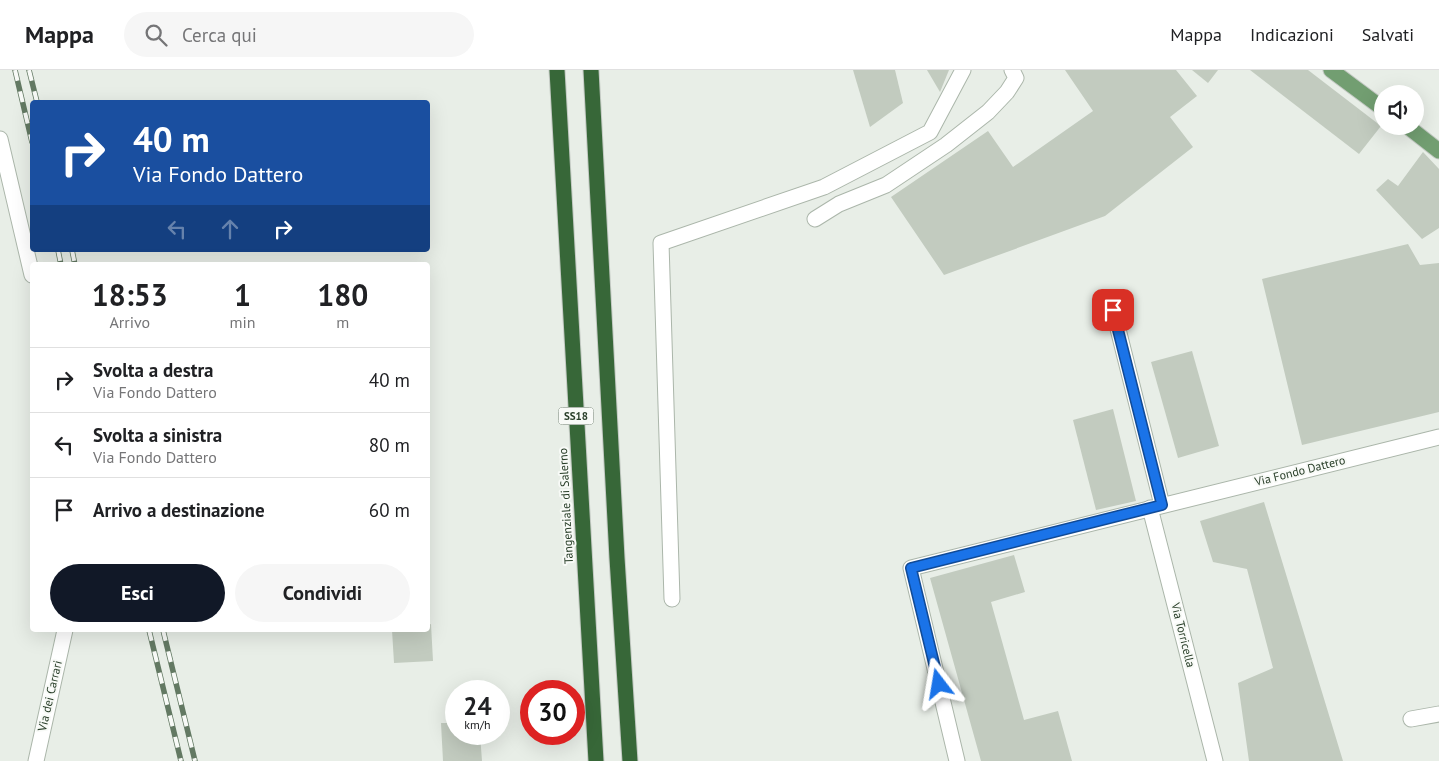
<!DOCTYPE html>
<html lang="it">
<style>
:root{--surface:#fff;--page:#f6f6f6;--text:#202124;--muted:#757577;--line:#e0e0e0;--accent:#111827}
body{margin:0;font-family:"PT Sans",sans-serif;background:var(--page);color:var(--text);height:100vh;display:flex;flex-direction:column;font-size:19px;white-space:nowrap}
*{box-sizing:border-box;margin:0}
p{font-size:16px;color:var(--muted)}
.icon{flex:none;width:28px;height:28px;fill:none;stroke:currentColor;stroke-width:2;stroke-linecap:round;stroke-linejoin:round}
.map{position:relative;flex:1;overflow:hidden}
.sheet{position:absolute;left:30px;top:192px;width:400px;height:370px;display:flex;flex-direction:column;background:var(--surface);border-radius:5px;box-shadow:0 5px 20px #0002}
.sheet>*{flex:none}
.banner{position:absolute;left:30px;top:30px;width:400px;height:152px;border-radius:5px;box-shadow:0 5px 20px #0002;background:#1a4fa0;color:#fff;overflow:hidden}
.fabs{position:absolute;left:1374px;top:15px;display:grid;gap:10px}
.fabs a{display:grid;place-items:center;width:50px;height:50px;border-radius:50%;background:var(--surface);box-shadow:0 5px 20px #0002;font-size:25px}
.speed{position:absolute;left:445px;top:610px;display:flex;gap:10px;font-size:25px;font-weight:700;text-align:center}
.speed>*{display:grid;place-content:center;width:65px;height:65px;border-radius:50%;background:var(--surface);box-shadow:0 5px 20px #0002;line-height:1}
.speed small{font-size:12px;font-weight:400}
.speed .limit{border:8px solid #d22;background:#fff;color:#111}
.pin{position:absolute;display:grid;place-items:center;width:42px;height:42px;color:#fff;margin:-21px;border-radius:10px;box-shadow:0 2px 8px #0006}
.me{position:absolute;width:55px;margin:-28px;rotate:346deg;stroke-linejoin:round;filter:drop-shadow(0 0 4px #0008)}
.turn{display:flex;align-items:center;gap:18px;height:105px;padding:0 20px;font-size:22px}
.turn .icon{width:65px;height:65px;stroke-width:2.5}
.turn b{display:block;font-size:35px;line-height:42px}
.lanes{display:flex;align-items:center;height:48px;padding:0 20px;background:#0003;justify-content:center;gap:25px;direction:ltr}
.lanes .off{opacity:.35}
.eta{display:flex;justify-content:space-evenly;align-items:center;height:85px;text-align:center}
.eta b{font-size:30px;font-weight:700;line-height:35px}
.primary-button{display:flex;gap:10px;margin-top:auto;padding:10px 20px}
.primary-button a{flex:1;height:58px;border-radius:30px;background:var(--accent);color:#fff;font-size:20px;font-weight:700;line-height:58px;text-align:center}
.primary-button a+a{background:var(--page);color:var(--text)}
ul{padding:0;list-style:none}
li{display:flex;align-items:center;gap:15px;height:65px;padding:0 20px;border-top:1px solid var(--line)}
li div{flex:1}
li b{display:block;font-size:19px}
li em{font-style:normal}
header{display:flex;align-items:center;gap:30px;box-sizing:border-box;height:70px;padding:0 25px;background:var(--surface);border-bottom:1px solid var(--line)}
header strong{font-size:24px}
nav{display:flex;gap:28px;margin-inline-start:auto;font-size:18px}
.search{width:350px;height:45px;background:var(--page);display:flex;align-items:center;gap:12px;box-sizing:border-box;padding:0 18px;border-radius:28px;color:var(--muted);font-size:19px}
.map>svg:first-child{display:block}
</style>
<header>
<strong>Mappa</strong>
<div class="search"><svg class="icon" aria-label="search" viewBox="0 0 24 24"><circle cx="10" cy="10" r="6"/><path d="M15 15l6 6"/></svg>Cerca qui</div>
<nav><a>Mappa</a><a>Indicazioni</a><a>Salvati</a></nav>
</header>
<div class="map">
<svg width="1439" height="691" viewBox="0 0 1439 691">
<rect width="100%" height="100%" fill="#e8eee7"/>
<g fill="#c2cbbf">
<path d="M853,0H895L903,33L870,57Z"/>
<path d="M927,0H949L940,22Z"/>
<path d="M1065,0H1176L1197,26L1170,47L1193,77L1105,146L944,205L891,127L988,61L1013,97L1093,41Z"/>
<path d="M1192,0H1218L1208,13Z"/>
<path d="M1250,0H1308L1381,56L1359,84Z"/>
<path d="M1423,82L1439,99V158L1422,169L1376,120L1388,109L1398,116Z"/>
<path d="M1408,174L1420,195L1439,193V342L1302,375L1262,209Z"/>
<path d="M1192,281L1219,376L1178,388L1151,292Z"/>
<path d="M1113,339L1136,431L1096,440L1073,350Z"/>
<path d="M1264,432L1343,691H1249L1238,613L1273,598L1247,499L1213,492L1200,451Z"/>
<path d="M1014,485L1025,522L991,532L1024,650L1058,641L1072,691H981L930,508Z"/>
<path d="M431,554L433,591L394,593L392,560H428V555Z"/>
<path d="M441,653H456V664H480L482,691H443Z"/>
</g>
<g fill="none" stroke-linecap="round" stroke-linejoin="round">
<g stroke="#abb6aa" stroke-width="17">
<g id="minor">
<path d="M0,69L32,205"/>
<path d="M815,149L839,134L886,115L946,75L988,42L1007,22L1016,8L1012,0"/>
<path d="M1113,239L1162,435"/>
<path d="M1150,438L1215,691"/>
<path d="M672,529L661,173L824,117L930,62L963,0"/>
<path d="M1411,649L1439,644"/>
<path d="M36,691L65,560"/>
<path d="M957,691L911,498L1439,367"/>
</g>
</g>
<g stroke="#c3c9c3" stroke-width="17">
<g id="major">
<path d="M1331,0L1382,38"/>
<path d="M1407,56L1439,81"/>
</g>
</g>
<g stroke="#c3c9c3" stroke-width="17">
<g id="highway">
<path d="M557,0L596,691"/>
<path d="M591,0L617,488L630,691"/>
</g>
</g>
<use href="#minor" stroke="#fff" stroke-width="15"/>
<use href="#major" stroke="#729e71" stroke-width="15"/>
<use href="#highway" stroke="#376738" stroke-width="15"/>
<g stroke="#637963" stroke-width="5.5">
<g id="rail">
<path d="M15,0L32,72"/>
<path d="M29,0L37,32"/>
<path d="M58,180L61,195"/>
<path d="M72,180L75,195"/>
<path d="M149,560L181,691"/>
<path d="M163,560L195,691"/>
</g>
</g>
<use href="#rail" stroke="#f8faf7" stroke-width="4" stroke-dasharray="11" stroke-linecap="butt"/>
</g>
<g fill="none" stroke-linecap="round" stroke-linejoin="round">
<g stroke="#114b97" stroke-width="12">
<path id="route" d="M939,614L911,498L1162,435L1113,240"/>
</g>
<use href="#route" stroke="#1a73e8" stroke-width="9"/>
</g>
<g text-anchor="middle" stroke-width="4" stroke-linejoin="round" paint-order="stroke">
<rect fill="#f8faf7" stroke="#667666" stroke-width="1" x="558.5" y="337.5" width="35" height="17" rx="4"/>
<g font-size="11" font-weight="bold" fill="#283e28">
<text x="576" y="350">SS18</text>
</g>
<g font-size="12" fill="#283e28" stroke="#f8faf7">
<text transform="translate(1300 401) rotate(-14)" y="4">Via Fondo Dattero</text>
<text transform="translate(566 436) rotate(-93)" y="4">Tangenziale di Salerno</text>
<text transform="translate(1183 565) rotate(76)" y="4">Via Torricella</text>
<text transform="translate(50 626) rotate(-77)" y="4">Via dei Carrari</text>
</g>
</g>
</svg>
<div class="fabs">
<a><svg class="icon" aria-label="sound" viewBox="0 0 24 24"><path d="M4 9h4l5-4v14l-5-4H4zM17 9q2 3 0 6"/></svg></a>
</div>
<div class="speed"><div>24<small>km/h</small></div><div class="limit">30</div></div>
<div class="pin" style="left:1113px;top:240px;background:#d93025"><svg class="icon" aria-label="arrive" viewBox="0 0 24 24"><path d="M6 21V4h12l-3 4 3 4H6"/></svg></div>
<svg class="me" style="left:939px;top:614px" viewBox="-20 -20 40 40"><path d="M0-17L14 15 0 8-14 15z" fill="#1a73e8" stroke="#fff" stroke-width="4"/></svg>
<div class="banner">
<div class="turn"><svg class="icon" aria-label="right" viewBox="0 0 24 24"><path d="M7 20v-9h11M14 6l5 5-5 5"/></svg><div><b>40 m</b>Via Fondo Dattero</div></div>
<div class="lanes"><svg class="icon off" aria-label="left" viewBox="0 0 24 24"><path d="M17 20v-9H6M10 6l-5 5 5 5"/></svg><svg class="icon off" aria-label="ahead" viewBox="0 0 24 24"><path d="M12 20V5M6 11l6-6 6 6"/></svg><svg class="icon" aria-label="right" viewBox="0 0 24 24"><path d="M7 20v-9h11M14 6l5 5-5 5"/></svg></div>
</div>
<section class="sheet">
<div class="eta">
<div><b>18:53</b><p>Arrivo</p></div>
<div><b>1</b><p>min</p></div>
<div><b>180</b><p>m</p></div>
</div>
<ul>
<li><svg class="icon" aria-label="right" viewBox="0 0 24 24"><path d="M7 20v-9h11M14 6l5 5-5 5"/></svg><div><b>Svolta a destra</b><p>Via Fondo Dattero</p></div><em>40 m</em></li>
<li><svg class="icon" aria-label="left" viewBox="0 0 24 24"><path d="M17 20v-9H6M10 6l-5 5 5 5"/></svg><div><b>Svolta a sinistra</b><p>Via Fondo Dattero</p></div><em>80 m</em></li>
<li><svg class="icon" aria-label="arrive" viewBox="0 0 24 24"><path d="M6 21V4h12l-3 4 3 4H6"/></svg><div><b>Arrivo a destinazione</b></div><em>60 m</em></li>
</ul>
<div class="primary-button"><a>Esci</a><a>Condividi</a></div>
</section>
</div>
